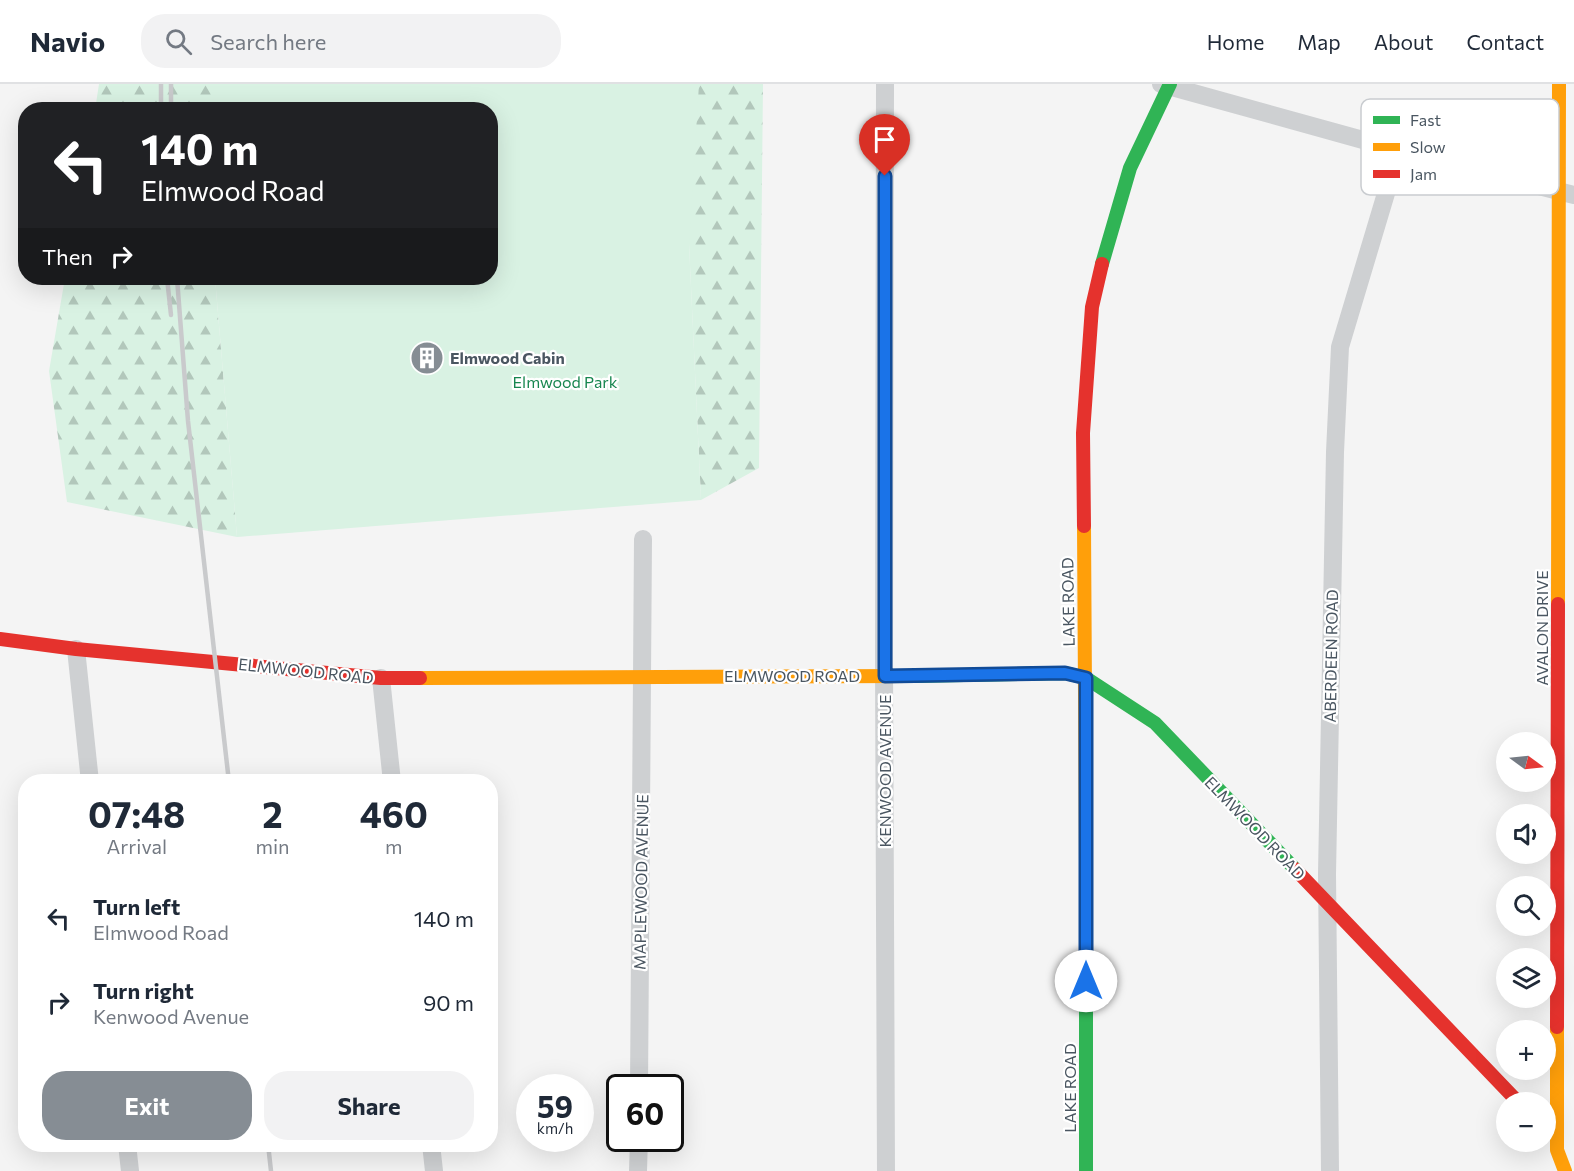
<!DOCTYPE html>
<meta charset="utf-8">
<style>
:root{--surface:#fff;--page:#f2f2f3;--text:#1f2937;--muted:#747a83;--line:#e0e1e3;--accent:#868d94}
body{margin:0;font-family:Commissioner,sans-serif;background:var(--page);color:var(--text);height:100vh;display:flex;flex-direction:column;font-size:22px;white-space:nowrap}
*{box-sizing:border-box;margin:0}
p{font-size:20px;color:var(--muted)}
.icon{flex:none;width:33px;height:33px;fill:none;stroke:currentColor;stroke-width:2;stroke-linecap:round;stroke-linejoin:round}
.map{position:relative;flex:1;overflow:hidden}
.drawer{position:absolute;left:18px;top:690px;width:480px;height:378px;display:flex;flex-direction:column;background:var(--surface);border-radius:24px;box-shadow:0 6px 24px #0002}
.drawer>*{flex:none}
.banner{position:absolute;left:18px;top:18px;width:480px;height:183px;border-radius:24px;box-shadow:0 6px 24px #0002;background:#202124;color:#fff;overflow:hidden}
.needle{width:39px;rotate:105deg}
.controls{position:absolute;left:1496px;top:648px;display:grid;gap:12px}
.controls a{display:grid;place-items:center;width:60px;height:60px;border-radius:50%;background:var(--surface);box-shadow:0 6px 24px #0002;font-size:30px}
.speed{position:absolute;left:516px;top:990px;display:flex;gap:12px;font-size:30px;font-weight:700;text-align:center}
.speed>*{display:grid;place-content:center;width:78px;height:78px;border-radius:50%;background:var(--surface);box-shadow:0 6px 24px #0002;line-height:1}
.speed small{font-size:15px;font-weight:400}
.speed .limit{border:3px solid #111;border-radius:9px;background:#fff;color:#111}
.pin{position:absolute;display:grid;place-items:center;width:51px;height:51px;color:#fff;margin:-62px -26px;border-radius:50% 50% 50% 0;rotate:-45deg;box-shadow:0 0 6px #0007}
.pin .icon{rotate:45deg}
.me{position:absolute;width:66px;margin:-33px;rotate:0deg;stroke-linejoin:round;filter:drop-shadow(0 0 4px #0008)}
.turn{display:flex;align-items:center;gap:21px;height:126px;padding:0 24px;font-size:27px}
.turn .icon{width:78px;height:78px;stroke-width:2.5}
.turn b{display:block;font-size:42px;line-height:51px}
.then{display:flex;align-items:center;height:57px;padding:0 24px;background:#0003;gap:12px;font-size:22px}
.eta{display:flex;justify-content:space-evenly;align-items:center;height:102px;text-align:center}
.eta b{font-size:36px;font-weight:700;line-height:42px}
.cta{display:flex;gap:12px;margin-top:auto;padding:12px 24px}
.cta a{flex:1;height:69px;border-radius:24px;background:var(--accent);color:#fff;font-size:24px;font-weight:700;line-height:69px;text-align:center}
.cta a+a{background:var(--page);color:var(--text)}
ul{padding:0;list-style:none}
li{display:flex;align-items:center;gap:18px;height:84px;padding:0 24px}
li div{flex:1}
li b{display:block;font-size:22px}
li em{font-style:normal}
header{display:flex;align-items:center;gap:36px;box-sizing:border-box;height:84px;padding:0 30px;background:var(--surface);border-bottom:2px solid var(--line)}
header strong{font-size:28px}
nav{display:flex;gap:33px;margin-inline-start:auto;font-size:21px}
.search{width:420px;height:54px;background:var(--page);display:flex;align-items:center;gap:15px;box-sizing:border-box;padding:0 21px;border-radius:24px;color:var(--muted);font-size:22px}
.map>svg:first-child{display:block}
</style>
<header>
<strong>Navio</strong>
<div class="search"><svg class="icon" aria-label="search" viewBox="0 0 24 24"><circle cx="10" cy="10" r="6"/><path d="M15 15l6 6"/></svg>Search here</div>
<nav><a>Home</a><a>Map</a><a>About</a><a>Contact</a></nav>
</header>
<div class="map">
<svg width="1574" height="1087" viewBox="0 0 1574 1087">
<defs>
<pattern id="forest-firs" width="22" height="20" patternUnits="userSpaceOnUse" patternTransform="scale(1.5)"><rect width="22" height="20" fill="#d9f2e3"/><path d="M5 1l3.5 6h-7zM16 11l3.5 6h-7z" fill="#b2c7bb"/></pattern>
</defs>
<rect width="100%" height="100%" fill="#f4f4f4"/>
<g fill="url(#forest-firs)">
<path d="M99,0H214V25L95,26Z"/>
<path d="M413,0H763L759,384L701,416L689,160L490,194V26Z"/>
<path d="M65,194H215L237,453L67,418L49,287Z"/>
</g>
<path fill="#d9f2e3" d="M214,0H699L689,160L701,416L237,453L215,194H490V26L214,25Z"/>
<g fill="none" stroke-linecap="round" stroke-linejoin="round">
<g stroke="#ced0d2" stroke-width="18">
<path d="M885,0L884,576L886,1087"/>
<path d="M1161,0L1399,66L1574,111"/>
<path d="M76,565L90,698"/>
<path d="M381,594L392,698"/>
<path d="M639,1004L643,455"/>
<path d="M127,1060L130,1087"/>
<path d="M431,1060L434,1087"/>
<path d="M638,1087L639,1054"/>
<path d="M1330,1087L1327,790L1335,368L1340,263L1399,66"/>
</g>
<g stroke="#30b455" stroke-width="14">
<path d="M1102,180L1130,84L1170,0"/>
<path d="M911,592L1065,589L1086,594L1155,639L1295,785"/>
<path d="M1086,776V1087"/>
</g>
<g stroke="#ff9f0a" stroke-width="14">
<path d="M1084,442L1086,776"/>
<path d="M1558,520L1559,0"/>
<path d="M420,594L911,592"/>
<path d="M1557,943V1066L1565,1087"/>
</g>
<g stroke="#e5322d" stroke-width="14">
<path d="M1084,442L1083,349L1092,223L1102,180"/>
<path d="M0,555L76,565L381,594H420"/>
<path d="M1295,785L1518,1018"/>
<path d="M1557,943L1558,520"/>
</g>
<g stroke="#c9cacc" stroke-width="4.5">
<path d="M171,0V26"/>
<path d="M161,26V0"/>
<path d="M167,194L171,231"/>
<path d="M177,194L188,337L229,698"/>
<path d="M268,1060L271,1087"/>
</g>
</g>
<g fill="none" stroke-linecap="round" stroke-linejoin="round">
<g stroke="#114b97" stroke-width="15">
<path id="route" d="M885,92V592L1065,589L1086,594V897"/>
</g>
<use href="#route" stroke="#1a73e8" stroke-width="10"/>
</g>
<defs>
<g id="building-disc" transform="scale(1.725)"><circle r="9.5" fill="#868d94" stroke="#fff"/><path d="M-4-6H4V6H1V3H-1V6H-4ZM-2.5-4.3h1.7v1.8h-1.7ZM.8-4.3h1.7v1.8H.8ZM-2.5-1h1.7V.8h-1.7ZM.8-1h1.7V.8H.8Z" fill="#fff"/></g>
</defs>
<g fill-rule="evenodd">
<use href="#building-disc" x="427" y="274"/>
</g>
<g text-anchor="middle" stroke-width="4.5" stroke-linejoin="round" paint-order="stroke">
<g font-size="16" font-weight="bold" fill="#4a5661" stroke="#fff" text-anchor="start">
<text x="450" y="280">Elmwood Cabin</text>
</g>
<g font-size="16" fill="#17864f" stroke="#fff">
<text x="565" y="304">Elmwood Park</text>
</g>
<g font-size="16" fill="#4a5661" stroke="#fff">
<text transform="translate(1068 518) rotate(-91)" y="6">LAKE ROAD</text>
<text transform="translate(1542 544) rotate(-90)" y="6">AVALON DRIVE</text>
<text transform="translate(1331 572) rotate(-89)" y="6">ABERDEEN ROAD</text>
<text transform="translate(306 587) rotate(6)" y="6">ELMWOOD ROAD</text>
<text x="792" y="598">ELMWOOD ROAD</text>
<text transform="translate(885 687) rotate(-90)" y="6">KENWOOD AVENUE</text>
<text transform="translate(1255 744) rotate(46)" y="6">ELMWOOD ROAD</text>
<text transform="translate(641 798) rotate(-89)" y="6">MAPLEWOOD AVENUE</text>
<text transform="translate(1070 1004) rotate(-90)" y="6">LAKE ROAD</text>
</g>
</g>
<rect x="1361" y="15" width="198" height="96" rx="9" fill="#fff" stroke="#c9ccd0" stroke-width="1.5"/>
<rect x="1373" y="32" width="27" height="8" fill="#30b455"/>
<rect x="1373" y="59" width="27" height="8" fill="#ff9f0a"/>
<rect x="1373" y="86" width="27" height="8" fill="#e5322d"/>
<g font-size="16" fill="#4a5661">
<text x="1410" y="42">Fast</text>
<text x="1410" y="69">Slow</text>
<text x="1410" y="96">Jam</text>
</g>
</svg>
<div class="controls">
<a><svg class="needle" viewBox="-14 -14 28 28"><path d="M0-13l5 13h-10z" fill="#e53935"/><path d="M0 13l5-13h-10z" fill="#747a83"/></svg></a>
<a><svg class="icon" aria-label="sound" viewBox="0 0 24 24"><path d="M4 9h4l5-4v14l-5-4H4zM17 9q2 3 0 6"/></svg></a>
<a><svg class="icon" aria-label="search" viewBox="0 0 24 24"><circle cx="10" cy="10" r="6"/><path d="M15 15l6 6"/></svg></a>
<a><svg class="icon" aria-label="layers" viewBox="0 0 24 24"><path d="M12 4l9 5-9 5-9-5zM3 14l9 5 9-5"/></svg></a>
<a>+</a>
<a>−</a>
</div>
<div class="speed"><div>59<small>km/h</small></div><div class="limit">60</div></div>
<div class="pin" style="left:885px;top:92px;background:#d93025"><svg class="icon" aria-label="arrive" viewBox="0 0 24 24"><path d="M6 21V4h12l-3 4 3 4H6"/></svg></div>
<svg class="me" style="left:1086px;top:897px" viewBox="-20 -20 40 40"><circle r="19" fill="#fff"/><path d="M0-13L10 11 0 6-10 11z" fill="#1a73e8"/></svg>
<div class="banner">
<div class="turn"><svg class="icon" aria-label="left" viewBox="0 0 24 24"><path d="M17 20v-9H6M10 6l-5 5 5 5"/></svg><div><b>140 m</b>Elmwood Road</div></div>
<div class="then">Then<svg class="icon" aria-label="right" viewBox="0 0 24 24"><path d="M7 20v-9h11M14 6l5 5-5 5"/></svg></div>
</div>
<section class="drawer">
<div class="eta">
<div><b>07:48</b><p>Arrival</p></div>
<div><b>2</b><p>min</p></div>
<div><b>460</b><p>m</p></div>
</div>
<ul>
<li><svg class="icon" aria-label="left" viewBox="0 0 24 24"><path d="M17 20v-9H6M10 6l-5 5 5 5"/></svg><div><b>Turn left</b><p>Elmwood Road</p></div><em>140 m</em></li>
<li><svg class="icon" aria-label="right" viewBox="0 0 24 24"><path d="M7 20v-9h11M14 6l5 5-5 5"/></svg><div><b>Turn right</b><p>Kenwood Avenue</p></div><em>90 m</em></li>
</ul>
<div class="cta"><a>Exit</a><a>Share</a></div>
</section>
</div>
